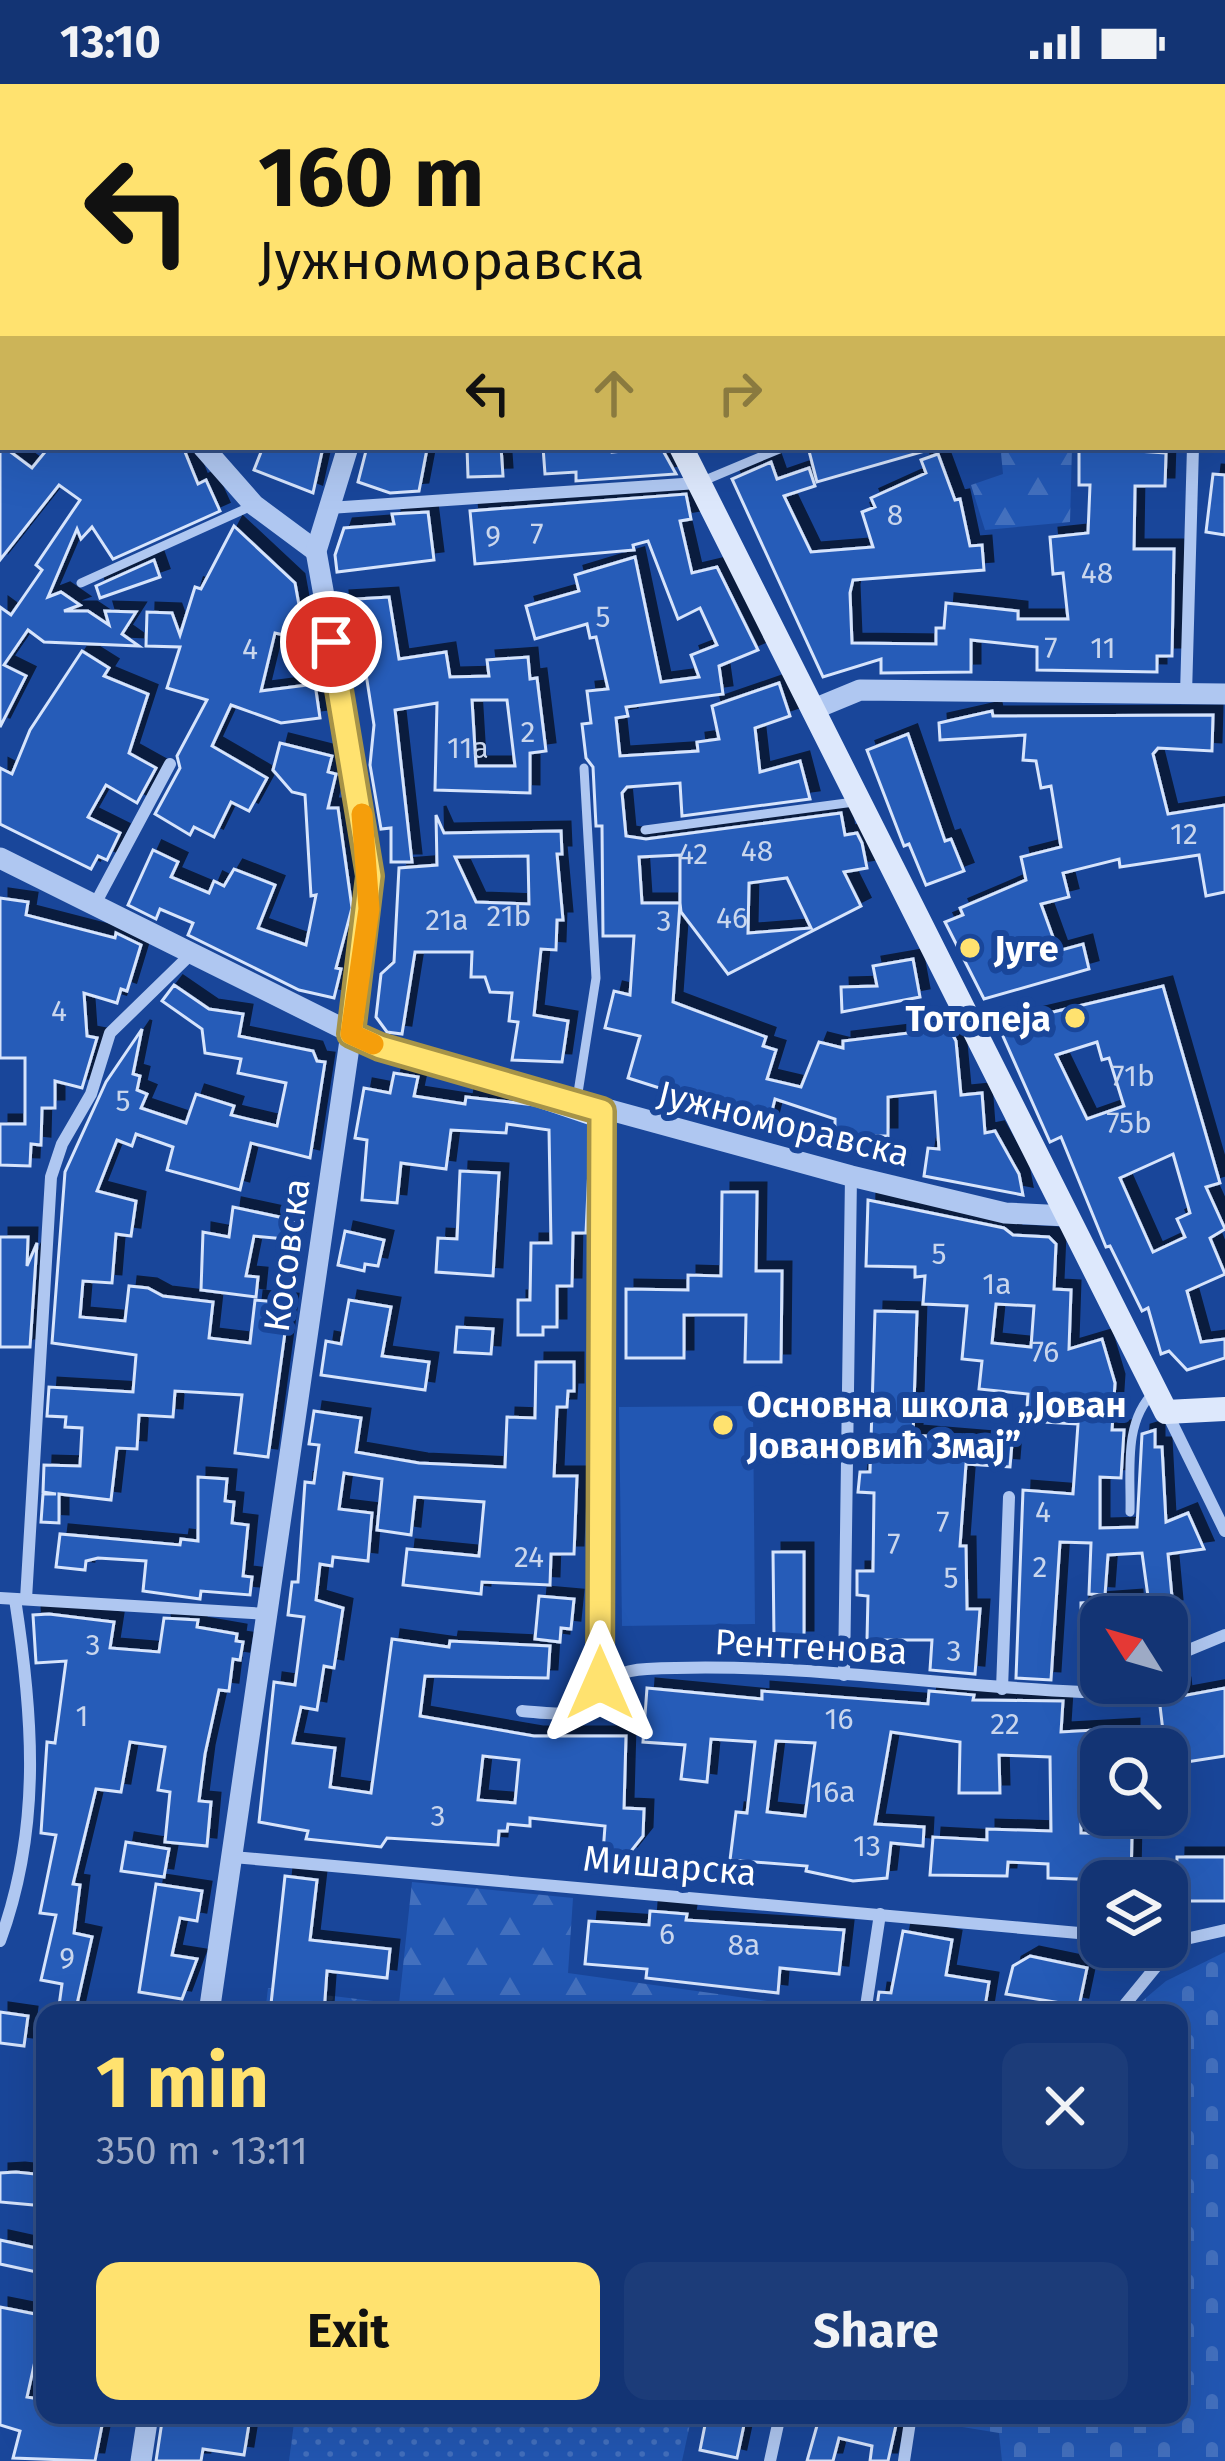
<!DOCTYPE html>
<meta charset="utf-8">
<style>
:root{--surface:#133474;--page:#1c3c79;--text:#f1f3f6;--muted:#9daac5;--line:#324f86;--accent:#ffe26f}
body{margin:0;font-family:"Fira Sans",sans-serif;background:var(--page);color:var(--text);height:100vh;display:flex;flex-direction:column;font-size:45px;white-space:nowrap}
*{box-sizing:border-box;margin:0}
p{font-size:39px;color:var(--muted)}
.icon{flex:none;width:66px;height:66px;fill:none;stroke:currentColor;stroke-width:2;stroke-linecap:round;stroke-linejoin:round}
.map{position:relative;flex:1;overflow:hidden}
.sheet{position:absolute;left:36px;top:1920px;width:1152px;height:420px;display:flex;flex-direction:column;background:var(--surface);border-radius:24px;box-shadow:0 12px 48px #0002,0 0 0 3px var(--line)}
.sheet>*{flex:none}
.guide{position:absolute;left:0px;top:0px;width:1227px;height:366px;box-shadow:0 12px 48px #0002,0 0 0 3px var(--line);background:#ffe26f;color:#111;overflow:hidden}
.needle{width:78px;rotate:307deg}
.fabs{position:absolute;left:1080px;top:1512px;display:grid;gap:24px}
.fabs a{display:grid;place-items:center;width:108px;height:108px;border-radius:24px;background:var(--surface);box-shadow:0 12px 48px #0002,0 0 0 3px var(--line);font-size:60px}
.pin{position:absolute;display:grid;place-items:center;width:102px;height:102px;color:#fff;margin:-51px;border:6px solid #fff;border-radius:50%;box-shadow:0 3px 12px #0007}
.me{position:absolute;width:132px;margin:-66px;rotate:0deg;stroke-linejoin:round;filter:drop-shadow(0 0 9px #0008)}
.turn{display:flex;align-items:center;gap:42px;height:252px;padding:0 60px;font-size:54px}
.turn .icon{width:156px;height:156px;stroke-width:2.5}
.turn b{display:block;font-size:84px;line-height:102px}
.lanes{display:flex;align-items:center;height:114px;padding:0 60px;background:#0003;justify-content:center;gap:60px;direction:ltr}
.lanes .off{opacity:.35}
.round{display:grid;place-items:center;flex:none;width:126px;height:126px;border-radius:24px;background:var(--page)}
.head{display:flex;align-items:center;justify-content:space-between;height:204px;padding:0 60px}
h1{font-size:72px;font-weight:700;line-height:90px;color:var(--accent)}
.cta{display:flex;gap:24px;margin-top:auto;padding:24px 60px}
.cta a{flex:1;height:138px;border-radius:24px;background:var(--accent);color:#111;font-size:48px;font-weight:700;line-height:138px;text-align:center}
.cta a+a{background:var(--page);color:var(--text)}
.status{display:flex;justify-content:space-between;align-items:center;height:84px;padding:0 60px;background:var(--surface);direction:ltr}
.status svg{height:33px;fill:currentColor}
.map>svg:first-child{display:block}
</style>
<div class="status"><b>13:10</b><svg viewBox="0 0 49 12"><path d="M0 12V9h3v3zM5 12V6h3v6zM10 12V3h3v9zM15 12V0h3v12zM26 1h20v11H26zM47 4h2v5h-2z"/></svg></div>
<div class="map">
<svg width="1225" height="2377" viewBox="0 0 1225 2377">
<defs>
<pattern id="forest-firs" width="22" height="20" patternUnits="userSpaceOnUse" patternTransform="scale(3)"><rect width="22" height="20" fill="#2257b3"/><path d="M5 1l3.5 6h-7zM16 11l3.5 6h-7z" fill="#4370be"/></pattern>
<pattern id="cemetery-stones" width="16" height="16" patternUnits="userSpaceOnUse" patternTransform="scale(3)"><rect width="16" height="16" fill="#2257b3"/><path d="M2 7V4a2 2 0 0 1 4 0v3zM10 15v-3a2 2 0 0 1 4 0v3z" fill="#4370be"/></pattern>
<pattern id="park-dots" width="8" height="8" patternUnits="userSpaceOnUse" patternTransform="scale(3)"><rect width="8" height="8" fill="#2257b3"/><path d="M2 2h.1M6 6h.1" fill="none" stroke="#4370be" stroke-width="1.8" stroke-linecap="round"/></pattern>
<filter id="shadow"><feDropShadow dx="9" dy="-9" stdDeviation="0" flood-color="#0009"/></filter>
</defs>
<rect width="100%" height="100%" fill="#19469a"/>
<path fill="#2257b3" d="M753,1322L755,1540L622,1542L619,1323Z"/>
<g fill="url(#forest-firs)">
<path d="M1010,363H1072L1070,438L985,446L971,401L1003,390L1001,369Z"/>
<path d="M412,1798L573,1814L568,1889L774,1918L772,1929H471L399,1920Z"/>
</g>
<path fill="url(#cemetery-stones)" d="M1225,1868V2377H1002L999,2349L920,2336L921,2331H1179V1929H1128L1166,1897Z"/>
<g fill="url(#park-dots)">
<path d="M268,1904L471,1929H265Z"/>
<path d="M295,2331H692L682,2377H289Z"/>
</g>
<g fill="#285cb8" stroke="#d6e4fc" stroke-width="3" fill-rule="evenodd" filter="url(#shadow)">
<path d="M0,360L32,384L49,363H183L198,400L206,396L220,427L113,475L92,443L81,455L77,445L48,513L61,508L80,521L64,527H88L109,541L105,527L136,528L122,550L139,562L44,558L28,546L4,581L26,592L0,643V523L11,531L42,486L36,481L80,416L59,401L0,476Z"/>
<path d="M263,363H323L313,409L254,386Z"/>
<path d="M367,363L427,365L419,407L390,409L358,398Z"/>
<path d="M467,363H501L503,392L468,393Z"/>
<path d="M543,363H611L612,368L661,363L676,390L576,397V388L545,390Z"/>
<path d="M808,363H924L925,367L817,398Z"/>
<path d="M1079,363L1166,369L1165,402H1135L1134,465H1174L1172,572H1157V588L1037,586V563L971,556V588L881,589V575L823,593L732,395L771,378L777,395L809,384L815,402L784,412L811,468L873,463L862,428L875,423L871,414L926,389L921,376L938,370L955,416L960,415L970,462L982,461L984,486L853,496L850,509L852,559L936,560V544H944L946,519L1018,527V535H1068L1063,489L1053,490L1050,453L1088,449L1090,401H1079Z"/>
<path d="M1213,390L1225,391V451L1206,448Z"/>
<path d="M686,410L691,435L680,437L692,489L717,483L758,566L719,582L723,610L626,623L628,632L616,634L620,672L698,667L697,658L719,655L712,622L779,599L790,632L755,644L760,688L800,677L810,715L682,732L680,699L627,703L622,709L626,752L646,755L841,729L845,751L857,749L862,759L867,784L844,788L861,822L728,890L681,828L680,819L673,918L766,953L763,962L776,966L767,995L801,1003L819,958L843,964V957L949,944L956,957L961,1011L982,1009L985,1049L995,1047L1019,1090L1023,1111L924,1092L928,1064L939,1065L935,1008L888,1013V1052H854V1068H835V1035L775,1015L769,1039L628,994L640,952L605,944L614,907L630,911L634,852H603L602,742H596L593,683L586,674L582,640L591,639L587,607L608,605L596,553L590,554L587,540L535,555L526,522L579,507L575,491L635,473L661,598L699,593L691,571L717,561L700,524L678,535L648,457L633,461L634,466L475,480L470,427ZM680,771V819H642L639,773ZM787,794L811,844L748,849L749,799Z"/>
<path d="M428,428L434,476L337,488L335,471L344,444L394,440L392,430Z"/>
<path d="M234,442L295,499L299,521L303,555L275,549L261,607L315,600L320,634L281,639L231,621L212,662L267,694L249,727L231,718L214,753L194,743L190,751L155,730L180,684L177,672L207,616L167,604L180,563L146,562L147,528L172,529L180,551L195,503L201,505Z"/>
<path d="M154,476L160,493L100,514L96,502Z"/>
<path d="M389,513L399,575L446,568L450,593L489,592L487,576L528,573L530,595L537,594L546,667L530,669V709L435,706L437,619L395,626L412,778H391V744L381,745L370,681L374,641L358,539L343,535L341,516ZM472,616H507L515,682H476Z"/>
<path d="M82,567L109,584L104,592L148,610L129,669L156,684L137,719L106,701L88,733L120,749L107,776L98,772L91,785L0,740V684L12,690L30,646Z"/>
<path d="M992,627L993,632L1213,631L1212,667L1158,664L1153,670L1168,730L1225,721V808L1206,812L1199,771L1120,783L1119,775L1063,789L1069,813L1041,820L1058,867L1083,860L1089,885L984,915L945,838L963,831L960,824L1026,796L1021,773L1061,763L1051,702L1041,704L1036,677L1023,676L1025,651L940,656L939,639Z"/>
<path d="M908,650L945,757L951,755L964,787L926,801L909,760L904,762L867,666Z"/>
<path d="M280,659L332,672L328,688L336,690L328,724H338L352,824L336,884L341,885L334,914L299,906L188,851L193,839L160,825L156,835L128,821L153,766L178,778L171,793L209,809L214,797L224,802L234,785L275,801L258,844L306,861L316,811L311,812L305,711L292,708L273,686Z"/>
<path d="M436,731L444,749L561,747L562,770H557L563,836H557L556,866L541,865L534,931L568,937L562,978L512,976L518,938L509,937L512,909L490,908L485,893H471L472,868H415L402,950L387,948L376,933L381,890L394,878L399,784L437,781ZM528,772L529,820L476,818L455,773Z"/>
<path d="M0,814L28,818L26,831L115,854L116,849L141,861L127,907L121,905L117,919L84,909L87,952L97,954L82,1004L55,997V1024H42L41,1061L31,1060L30,1082L0,1081V1040H25V974H0Z"/>
<path d="M913,875L920,913L842,928L841,903L877,902L873,882Z"/>
<path d="M174,901L209,925L243,930L239,952L313,967L317,977L325,978L310,1074L251,1059L240,1106L167,1086L173,1063L136,1050L132,1062L117,1056L97,1107L136,1117L131,1152L116,1150L112,1199L83,1197L80,1233L125,1237L129,1202L148,1204L163,1212L213,1218L209,1254L250,1259L255,1216L289,1219L268,1373L235,1369L242,1311L175,1307L173,1333L139,1331L137,1365L117,1364L111,1416L59,1410V1439L41,1438L43,1410H56L43,1408L44,1381L80,1382L82,1344L65,1343L66,1333L47,1332L49,1303L133,1308L136,1271L52,1259L65,1088L106,998L142,945L133,990L140,992L137,1006L147,1010L141,1024L186,1039L196,1010L234,1022L231,1031L277,1042L286,999L238,989L241,975L205,969L202,945L162,917Z"/>
<path d="M1163,902L1220,1099L1206,1103L1225,1145L1210,1154L1225,1190L1187,1207L1201,1258L1225,1255V1274L1187,1286L1169,1267L1161,1270L1148,1224L1142,1227L1110,1162L1106,1163L1061,1053L1050,1058L998,941ZM1097,958L1102,976L1109,974L1124,1022L1087,1035L1056,971ZM1173,1070L1190,1129L1177,1135L1185,1153L1153,1168L1120,1094Z"/>
<path d="M394,989L418,993L414,1012L465,1020L466,1013L535,1021L591,1040L586,1149H573L572,1202H557V1243H543V1251H518V1216H530L531,1159H551L549,1046L507,1040L506,1049L451,1046L446,1085L401,1079L397,1119L362,1116L367,1056L355,1054L364,1004L390,1009Z"/>
<path d="M460,1087L499,1089L493,1192L436,1188L438,1154L457,1155Z"/>
<path d="M722,1108H757L756,1187H782L781,1278H745L746,1231H684V1274H626V1205L688,1206V1191L721,1192Z"/>
<path d="M868,1116L1004,1144L1013,1151L1049,1153L1056,1160L1054,1205L1071,1206L1069,1265L1102,1255L1115,1299L1112,1346H1124L1121,1394L1100,1393V1444L1137,1443L1142,1350L1155,1346V1363H1162L1166,1438L1188,1429L1204,1465L1168,1470L1173,1524L1150,1527L1142,1469L1108,1471L1105,1511L1089,1510L1091,1459L1060,1458L1051,1596L1016,1594L1023,1406L1073,1410L1078,1340L1026,1337L1028,1310L979,1305L982,1277L962,1275L967,1222L923,1220L925,1192L915,1193V1183L866,1182ZM996,1220L1034,1222L1031,1263L992,1259Z"/>
<path d="M233,1123L298,1137L296,1156L254,1152L246,1192L258,1193L256,1213L201,1206L203,1148L229,1153Z"/>
<path d="M345,1147L384,1156L378,1182L365,1180L364,1187L338,1181Z"/>
<path d="M0,1153H28L27,1182L37,1159L30,1263H0Z"/>
<path d="M349,1216L391,1223L382,1272L429,1278L425,1306L321,1291L326,1257L341,1260Z"/>
<path d="M875,1227L917,1228L913,1351L1012,1359L1010,1383L966,1380L960,1462H966L967,1525H980L975,1590L930,1586L932,1556H867L868,1512L857,1511V1487H873L874,1409L858,1408L860,1388H870Z"/>
<path d="M457,1243L493,1245L491,1270L455,1268Z"/>
<path d="M536,1278H574V1307H568L567,1323H557L554,1392H577L574,1470H551L550,1501L482,1498L481,1510L403,1501L407,1465L479,1472L484,1418L415,1413L411,1451L377,1446L382,1395L344,1389L339,1425L372,1429L368,1477L333,1473L332,1482L320,1480L316,1516L343,1524L334,1584L324,1582L317,1626L301,1623L293,1659L335,1664L330,1703L371,1709L392,1555L449,1563L450,1557L550,1562L548,1594L425,1592L420,1632L534,1652H626L624,1724L644,1725L643,1752L628,1771L603,1769L605,1742L530,1734V1742L508,1740L507,1747H499L498,1761L387,1754L381,1763L306,1755L308,1747L259,1738L274,1598L295,1601L304,1533L288,1531L292,1498H298L305,1398L314,1399L319,1361L309,1360L314,1327L361,1334L356,1368L419,1379L505,1383L507,1333L535,1334ZM483,1672L519,1676L515,1719L478,1716Z"/>
<path d="M198,1393L227,1395L225,1417L234,1418L232,1439L248,1441L243,1492L252,1493L250,1511L201,1507L200,1515L143,1507L146,1477L98,1474L86,1477L85,1486L56,1483L60,1450L180,1461L181,1455L198,1457Z"/>
<path d="M773,1468H804V1555H774Z"/>
<path d="M539,1512L574,1515L571,1545L561,1544L560,1558L535,1555Z"/>
<path d="M1133,1515L1134,1533H1081V1519Z"/>
<path d="M49,1530L114,1538L110,1564L159,1568L164,1534L198,1536L197,1543L237,1550L236,1557L243,1558L240,1576L233,1575L229,1607L219,1606L205,1670L199,1717L211,1718L207,1762L165,1758L170,1708L158,1706L165,1663L130,1658L121,1708L96,1705L73,1800L80,1801L74,1849L92,1853L75,1929H58L62,1900L41,1896L56,1831L40,1829L56,1751L41,1749L47,1658L55,1659L66,1577L36,1579L33,1531Z"/>
<path d="M1181,1603L1182,1612L1225,1604V1672L1167,1681L1158,1605Z"/>
<path d="M647,1604L762,1615V1607L928,1620L929,1607L974,1611L973,1616L1063,1617L1061,1648L1130,1644V1665H1101V1701L1080,1702L1081,1749L1132,1750L1131,1797L1048,1794V1780L1008,1778L1007,1792L930,1791L933,1753L987,1756V1745L1051,1747L1050,1673L999,1671L1000,1709H959L960,1658L891,1648L875,1740L924,1743L923,1762L891,1759L887,1794L853,1797L806,1787L807,1782L730,1776L736,1728L747,1729L755,1658L711,1655L707,1698L681,1695L685,1661L643,1658ZM776,1657L815,1659L805,1732L767,1728Z"/>
<path d="M126,1758L169,1765L164,1793L121,1787Z"/>
<path d="M1177,1773H1225V1817H1176Z"/>
<path d="M285,1792L317,1796L310,1856L390,1865L387,1894L327,1887L324,1929H270Z"/>
<path d="M156,1800L202,1807L197,1837L180,1834L172,1871L197,1875L182,1915L139,1908Z"/>
<path d="M650,1827L687,1830L686,1836L844,1846L839,1890L780,1884L778,1909L646,1894L647,1885L585,1880L589,1837L649,1841Z"/>
<path d="M903,1847L952,1856L946,1891L989,1898L984,1929H876L879,1908L891,1909Z"/>
<path d="M1030,1872L1087,1884L1079,1922L1006,1910L1013,1882Z"/>
<path d="M0,1928L28,1932L24,1962L0,1959Z"/>
<path d="M16,2088L45,2091V2122L0,2118V2089Z"/>
<path d="M0,2156L45,2166L41,2189L0,2180Z"/>
<path d="M0,2223L45,2232L27,2313L45,2316V2331H104L95,2377L13,2374L20,2347L0,2341Z"/>
<path d="M163,2331L249,2340L244,2371L203,2365L201,2377H156Z"/>
<path d="M707,2331L745,2336L737,2374L700,2366Z"/>
<path d="M820,2331L896,2341L888,2377H870L872,2362L839,2354L833,2377H807Z"/>
</g>
<g fill="none" stroke-linecap="round" stroke-linejoin="round">
<g stroke="#afc7f1" stroke-width="9">
<path d="M588,0L606,3"/>
<path d="M0,293L3,290"/>
<path d="M703,397L784,363"/>
<path d="M81,499L254,421"/>
<path d="M645,746L854,718"/>
<path d="M577,1015L596,894L584,684"/>
<path d="M1130,1428C1131,1387 1123,1338 1154,1308"/>
</g>
<g stroke="#afc7f1" stroke-width="12">
<path d="M1203,3L1204,0"/>
<path d="M329,424L698,399"/>
<path d="M1186,610L1193,363"/>
<path d="M94,822L170,680"/>
<path d="M1167,1329L1225,1447"/>
<path d="M0,1514L268,1530"/>
<path d="M26,1515L51,1093L62,1060L91,1010L110,949L189,872"/>
<path d="M1167,1575L1225,1551"/>
<path d="M844,1591L851,1092"/>
<path d="M600,1599L602,1026"/>
<path d="M1002,1605L1009,1413"/>
<path d="M522,1627C539,1628 563,1633 577,1625C605,1608 603,1587 647,1585C791,1577 938,1602 1082,1608L1109,1599"/>
<path d="M233,1773L1101,1851"/>
<path d="M0,1857C42,1743 33,1631 15,1515"/>
<path d="M865,1929L880,1830"/>
<path d="M1118,1929L1177,1857L1225,1846"/>
<path d="M770,2377L780,2331"/>
<path d="M904,2377L911,2331"/>
</g>
<g stroke="#afc7f1" stroke-width="21">
<path d="M459,3V0"/>
<path d="M0,130L3,134"/>
<path d="M203,363L254,421L316,467"/>
<path d="M814,625L860,606L1225,610"/>
<path d="M0,774L380,963L851,1092L1005,1129L1067,1132"/>
<path d="M209,1929L369,825L367,753L316,467L348,363"/>
<path d="M141,2377L148,2331"/>
</g>
<g stroke="#dde8fc" stroke-width="24">
<path d="M488,0H506"/>
<path d="M681,363L1166,1328L1225,1325"/>
</g>
</g>
<g fill="none" stroke-linecap="round" stroke-linejoin="round">
<g stroke="#a69348" stroke-width="30">
<path id="route" d="M331,558L370,792L351,950L380,963L602,1027L600,1599"/>
</g>
<use href="#route" stroke="#ffe26f" stroke-width="21"/>
<path stroke="#f59e0b" stroke-width="21" d="M362,730L369,825L351,950L373,960"/>
</g>
<g fill="#ffe26f" stroke="#19469a" stroke-width="4.5">
<circle cx="970" cy="864" r="12"/>
<circle cx="1075" cy="934" r="12"/>
<circle cx="723" cy="1341" r="12"/>
</g>
<g text-anchor="middle" stroke-width="12" stroke-linejoin="round" paint-order="stroke">
<g font-size="30" fill="#c9d6ed">
<text x="895" y="441">8</text>
<text x="537" y="460">7</text>
<text x="493" y="462">9</text>
<text x="1097" y="499">48</text>
<text x="603" y="543">5</text>
<text x="1051" y="574">7</text>
<text x="1103" y="574">11</text>
<text x="250" y="575">4</text>
<text x="528" y="658">2</text>
<text x="468" y="674">11a</text>
<text x="1184" y="760">12</text>
<text x="757" y="777">48</text>
<text x="693" y="780">42</text>
<text x="509" y="842">21b</text>
<text x="732" y="844">46</text>
<text x="447" y="846">21a</text>
<text x="664" y="847">3</text>
<text x="59" y="937">4</text>
<text x="1133" y="1002">71b</text>
<text x="123" y="1027">5</text>
<text x="1129" y="1049">75b</text>
<text x="939" y="1180">5</text>
<text x="997" y="1210">1a</text>
<text x="1045" y="1278">76</text>
<text x="1043" y="1438">4</text>
<text x="943" y="1448">7</text>
<text x="894" y="1470">7</text>
<text x="529" y="1483">24</text>
<text x="1040" y="1493">2</text>
<text x="951" y="1504">5</text>
<text x="93" y="1571">3</text>
<text x="954" y="1577">3</text>
<text x="82" y="1642">1</text>
<text x="839" y="1645">16</text>
<text x="1005" y="1650">22</text>
<text x="833" y="1718">16a</text>
<text x="438" y="1742">3</text>
<text x="867" y="1772">13</text>
<text x="667" y="1860">6</text>
<text x="744" y="1871">8a</text>
<text x="67" y="1884">9</text>
</g>
<g font-size="36" font-weight="bold" fill="#fff" stroke="#19469a" text-anchor="start">
<text x="994" y="877">Југе</text>
<text x="1051" y="947" text-anchor="end">Тотопеја</text>
<text x="747" y="1333">Основна школа „Јован<tspan x="747" dy="41">Јовановић Змај”</tspan></text>
</g>
<g font-size="36" fill="#fff" stroke="#19469a">
<text transform="translate(784 1039) rotate(14)" y="13">Јужноморавска</text>
<text transform="translate(286 1171) rotate(-82)" y="13">Косовска</text>
<text transform="translate(811 1562) rotate(3)" y="13">Рентгенова</text>
<text transform="translate(670 1781) rotate(5)" y="13">Мишарска</text>
</g>
</g>
</svg>
<div class="fabs">
<a><svg class="needle" viewBox="-14 -14 28 28"><path d="M0-13l5 13h-10z" fill="#e53935"/><path d="M0 13l5-13h-10z" fill="#9daac5"/></svg></a>
<a><svg class="icon" aria-label="search" viewBox="0 0 24 24"><circle cx="10" cy="10" r="6"/><path d="M15 15l6 6"/></svg></a>
<a><svg class="icon" aria-label="layers" viewBox="0 0 24 24"><path d="M12 4l9 5-9 5-9-5zM3 14l9 5 9-5"/></svg></a>
</div>
<div class="pin" style="left:331px;top:558px;background:#d93025"><svg class="icon" aria-label="arrive" viewBox="0 0 24 24"><path d="M6 21V4h12l-3 4 3 4H6"/></svg></div>
<svg class="me" style="left:600px;top:1599px" viewBox="-20 -20 40 40"><path d="M0-17L14 15 0 8-14 15z" fill="#ffe26f" stroke="#fff" stroke-width="4"/></svg>
<div class="guide">
<div class="turn"><svg class="icon" aria-label="left" viewBox="0 0 24 24"><path d="M17 20v-9H6M10 6l-5 5 5 5"/></svg><div><b>160 m</b>Јужноморавска</div></div>
<div class="lanes"><svg class="icon" aria-label="left" viewBox="0 0 24 24"><path d="M17 20v-9H6M10 6l-5 5 5 5"/></svg><svg class="icon off" aria-label="ahead" viewBox="0 0 24 24"><path d="M12 20V5M6 11l6-6 6 6"/></svg><svg class="icon off" aria-label="right" viewBox="0 0 24 24"><path d="M7 20v-9h11M14 6l5 5-5 5"/></svg></div>
</div>
<section class="sheet">
<div class="head"><div><h1>1 min</h1><p>350 m · 13:11</p></div><a class="round"><svg class="icon" aria-label="close" viewBox="0 0 24 24"><path d="M6 6l12 12M18 6L6 18"/></svg></a></div>
<div class="cta"><a>Exit</a><a>Share</a></div>
</section>
</div>
